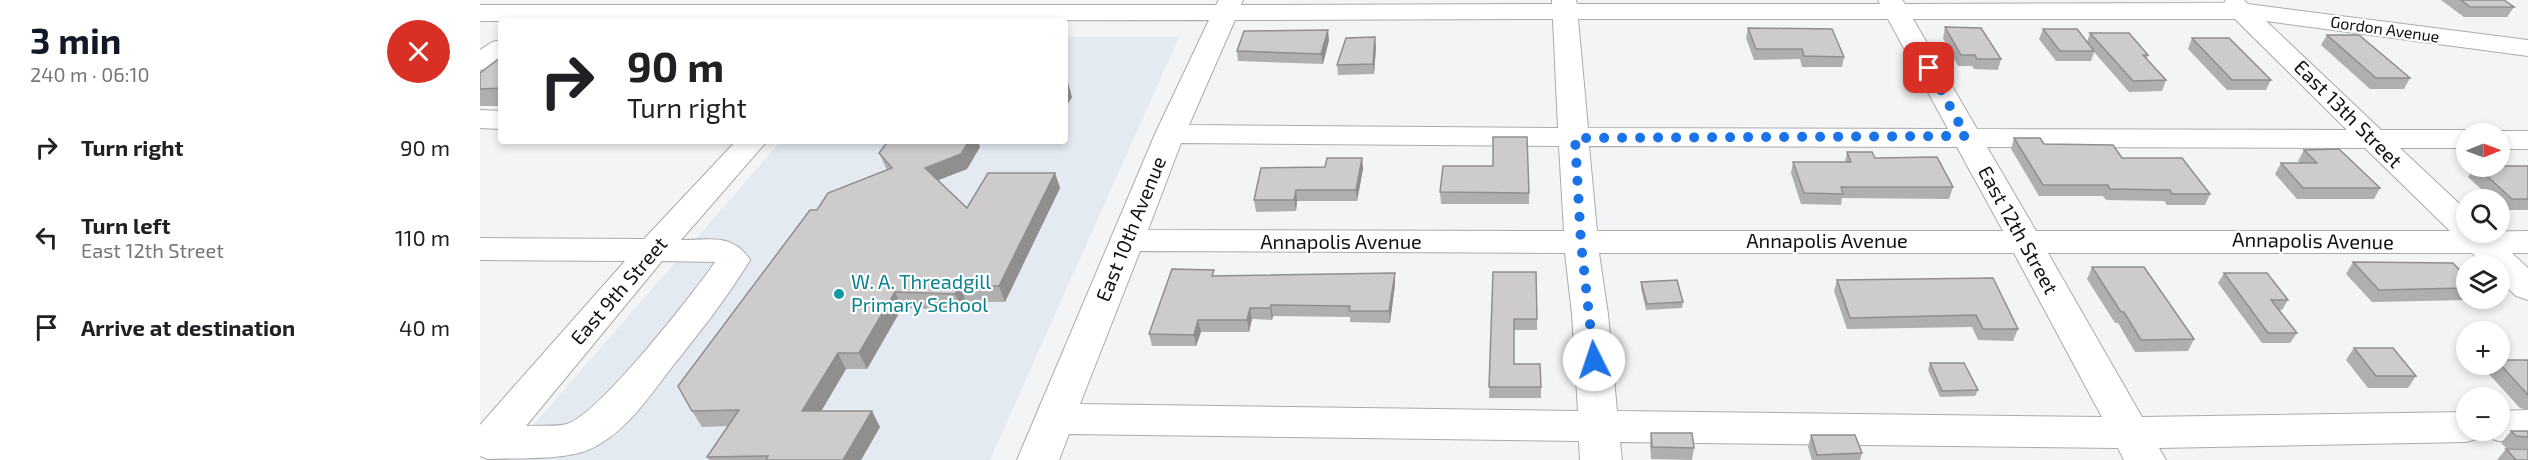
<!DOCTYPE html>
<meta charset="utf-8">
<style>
:root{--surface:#fff;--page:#f6f6f6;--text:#202124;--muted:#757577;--accent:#111827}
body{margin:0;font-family:"Exo 2",sans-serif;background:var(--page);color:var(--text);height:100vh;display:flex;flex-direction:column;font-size:22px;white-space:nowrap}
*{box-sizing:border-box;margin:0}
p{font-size:20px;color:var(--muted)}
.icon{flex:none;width:33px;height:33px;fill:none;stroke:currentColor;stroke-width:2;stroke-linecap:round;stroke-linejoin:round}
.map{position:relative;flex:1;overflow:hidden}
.side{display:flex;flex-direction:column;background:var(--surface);width:480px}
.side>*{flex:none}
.hud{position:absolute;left:18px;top:18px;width:570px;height:126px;border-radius:6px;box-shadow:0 3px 9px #0003;background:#fff;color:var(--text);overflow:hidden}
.needle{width:39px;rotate:89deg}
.fabs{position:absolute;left:1976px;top:123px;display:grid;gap:12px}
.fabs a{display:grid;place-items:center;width:54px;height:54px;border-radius:50%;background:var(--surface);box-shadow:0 3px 9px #0003;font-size:30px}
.pin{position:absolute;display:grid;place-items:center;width:51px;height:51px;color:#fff;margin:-26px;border-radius:12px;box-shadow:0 3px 9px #0006}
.me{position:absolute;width:66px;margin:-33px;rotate:356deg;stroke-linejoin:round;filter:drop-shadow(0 0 4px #0008)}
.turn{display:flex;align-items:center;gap:21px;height:126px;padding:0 30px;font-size:27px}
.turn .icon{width:78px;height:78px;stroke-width:2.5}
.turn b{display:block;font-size:42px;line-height:51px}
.round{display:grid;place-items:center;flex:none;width:63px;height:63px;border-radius:32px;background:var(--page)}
.overview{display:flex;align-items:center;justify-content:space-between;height:102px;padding:0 30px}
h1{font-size:36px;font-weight:700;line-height:45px;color:var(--accent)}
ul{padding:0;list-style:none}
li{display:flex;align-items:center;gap:18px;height:90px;padding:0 30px}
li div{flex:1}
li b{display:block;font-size:22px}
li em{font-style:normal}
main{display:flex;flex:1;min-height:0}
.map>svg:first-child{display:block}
</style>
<main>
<section class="side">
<div class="overview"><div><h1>3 min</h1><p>240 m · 06:10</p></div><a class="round" style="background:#d93025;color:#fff"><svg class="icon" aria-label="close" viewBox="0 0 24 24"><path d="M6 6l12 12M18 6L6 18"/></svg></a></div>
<ul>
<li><svg class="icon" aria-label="right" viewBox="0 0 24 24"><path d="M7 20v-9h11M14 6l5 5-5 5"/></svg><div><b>Turn right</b></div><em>90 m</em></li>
<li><svg class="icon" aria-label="left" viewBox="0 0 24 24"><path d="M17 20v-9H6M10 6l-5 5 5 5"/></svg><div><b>Turn left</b><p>East 12th Street</p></div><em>110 m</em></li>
<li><svg class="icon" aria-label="arrive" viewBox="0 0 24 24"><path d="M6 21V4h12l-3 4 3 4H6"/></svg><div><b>Arrive at destination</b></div><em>40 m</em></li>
</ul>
</section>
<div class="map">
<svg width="2048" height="460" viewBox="0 0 2048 460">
<rect width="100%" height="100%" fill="#f3f4f6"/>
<path fill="#e4eaf2" d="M585,37H699L510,460H23L301,141H585Z"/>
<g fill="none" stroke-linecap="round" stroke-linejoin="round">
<g stroke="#aaabad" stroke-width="2">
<g id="minor">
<path d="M739,0H763L761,5L1072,4V0H1096L1097,4H1400L1398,0H1422L1425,4L1744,3L1746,0H1764L1768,4L2048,40V56L1786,21L1901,130H1986L1997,133L1986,134V148H1920L1986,210V232L2048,231V253H2032L2048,268V300L2036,296L2019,280V266H2005L1992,253H1568L1662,417L1986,412V430H2019V411L2048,410V440L2019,441L2005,437L2003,433L2000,438L1986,442L1679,448L1686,460H1644L1638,448L1140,442L1142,460H1100L1099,441L589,434L579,460H537L675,134L729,20L0,21V5H736ZM1073,19L1078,128L709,125L755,20ZM1098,19H1408L1468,129L1108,128ZM1433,19H1755L1867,130L1497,129ZM701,143L1079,146L1084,231L668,230ZM1109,146L1477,147L1523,231H1117ZM1507,147L1885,148L1970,231H1556ZM660,251L1085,253L1092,314L1098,411L600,404ZM1119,253H1534L1622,417L1137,411L1128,314Z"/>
<path d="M21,40V60L10,68L0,70V50L12,42Z"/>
<path d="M0,110L21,111V129L0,128Z"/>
<path d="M2019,131H2048V149H2019V134H2009Z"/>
<path d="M256,141H287L201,240C229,240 253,233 270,260C247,298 220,332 192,367C169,397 144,435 108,450C85,460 35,458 8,459L0,456V425L145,261L0,260V238L164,239ZM182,261L235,262C214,293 119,414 87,424C75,427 59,425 46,426Z"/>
</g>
</g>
<use href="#minor" fill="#fff" fill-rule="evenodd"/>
</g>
<g fill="#b0afaf">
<path d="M1961,0H2024L2034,7L2027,17H1984Z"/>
<path d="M1465,27L1521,59L1518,70L1494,69L1492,66H1478L1463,38Z"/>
<path d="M1268,28L1364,57L1362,67H1322L1320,59L1274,60L1266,38Z"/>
<path d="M1563,29L1607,42L1610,33L1668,55L1667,59L1686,80L1682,91L1649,92L1614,52L1611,61H1576L1559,39Z"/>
<path d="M1847,35L1930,78L1924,89H1890L1841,45Z"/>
<path d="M1712,38L1791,80L1786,90H1747L1708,49Z"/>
<path d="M849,40L843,64L758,61L757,51Z"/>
<path d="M896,47L894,74L858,75L857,65Z"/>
<path d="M21,57V106H0V73Z"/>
<path d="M1534,138L1642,158L1730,194L1725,205H1687L1684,201L1626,200L1623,196H1559L1531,149Z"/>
<path d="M500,147L487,169L458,180L487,208L575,173L580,188L525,302H486L482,310L422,308L387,369H366L341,411L400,427L381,460H229L227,457L248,426L222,427L212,411L337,210L407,170L399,153Z"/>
<path d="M1824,150L1900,188L1894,199H1817L1795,174L1801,163H1820L1818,161Z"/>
<path d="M1367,152L1395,158L1473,187L1469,199L1362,198L1361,205L1321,204L1311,173L1313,162H1365Z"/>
<path d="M882,158L883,169L877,201H817L816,211L776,212L774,200L845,167Z"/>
<path d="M1995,166H2048V210H2024L2019,205V200H2013L1988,177Z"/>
<path d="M960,192L1049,193V204H961Z"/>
<path d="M1873,262L1986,277V298H1990L1989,300L1892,302L1866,274Z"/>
<path d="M1612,267L1714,339L1708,351L1655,352L1638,323H1635L1607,279Z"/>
<path d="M1013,272L1057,319V330H1034V364L1061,387V398H1009Z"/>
<path d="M915,273V284L910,323L870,322V317L793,316L792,320L772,319L769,332H721L716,346H672L669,334L735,276Z"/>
<path d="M1744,273L1808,300L1802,310H1799L1817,333L1810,343H1782L1738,283Z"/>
<path d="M1513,278L1538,329L1533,341L1498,340L1492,327L1367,329L1354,291L1357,280Z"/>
<path d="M1161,282L1203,302L1202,308L1166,310L1161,288Z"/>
<path d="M1874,348L1936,376L1928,388H1888L1866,360Z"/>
<path d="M2019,360H2048V410L2040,408L2007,372L2012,364H2019Z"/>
<path d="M1450,363L1498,390L1495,396L1460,397L1448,370Z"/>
<path d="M2019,410L2027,416L2019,425Z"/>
<path d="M2031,431H2048V448H2026L2021,443Z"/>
<path d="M1171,433L1214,448L1212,460L1171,459L1170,445Z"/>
<path d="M1331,435L1382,453L1380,460H1332L1328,447Z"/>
<path d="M2026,449L2048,460H2017Z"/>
</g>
<g fill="#908e8f">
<path d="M848,30L849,40L843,64L841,54Z"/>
<path d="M895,37L896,47L894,74L893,64Z"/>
<path d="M588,82L592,97L585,109V87Z"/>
<path d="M489,141H498L500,147L487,169L451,183L445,168Z"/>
<path d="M882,158L883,169L877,201L876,190Z"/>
<path d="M575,173L580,188L525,302L519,286Z"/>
<path d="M816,190L817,201L816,211L814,200Z"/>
<path d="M915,273V284L910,323L909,311Z"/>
<path d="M480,286L486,302L482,310L475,294Z"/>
<path d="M415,292L422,308L387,369L379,353Z"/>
<path d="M791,305L793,316L792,320L790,308Z"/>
<path d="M770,308L772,319L769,332L767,320Z"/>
<path d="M718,320L721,332L716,346L714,335Z"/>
<path d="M358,353L366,369L332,427L322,411Z"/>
<path d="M392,411L400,427L381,460H363Z"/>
</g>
<g fill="#cdcbcc" stroke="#908e8f" stroke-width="1.5">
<path d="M1981,0H2024L2034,7H1990Z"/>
<path d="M1465,27L1501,28L1521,59H1497L1495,55H1481Z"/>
<path d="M1268,28L1352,29L1364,57L1324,56L1322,49H1276Z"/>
<path d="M1563,29H1597L1614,51H1580Z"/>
<path d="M848,30L841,54L757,51L764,31Z"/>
<path d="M1610,33H1649L1668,55H1663L1686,80L1653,81Z"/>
<path d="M1847,35H1879L1930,78H1896Z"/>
<path d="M895,37L893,64L857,65L866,38Z"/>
<path d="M1712,38H1749L1791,80H1752Z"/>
<path d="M21,57V88L0,89V73Z"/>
<path d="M1013,137H1047L1049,193L960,192L963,166H1013Z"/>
<path d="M1534,138H1560L1564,144L1633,145L1642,158H1702L1730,194H1692L1690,190L1630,189L1628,185H1563Z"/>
<path d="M408,141H489L481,154L445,168L487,208L508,173H575L519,286H480L475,294L415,292L379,353H358L322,411H392L363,460H286L288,456L227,457L259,410L212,411L198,386L330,210H337L348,193L412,168L399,153Z"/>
<path d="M1859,149L1900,188H1823L1801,163H1837L1824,150Z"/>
<path d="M1367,152H1392L1395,158L1457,157L1473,187H1361L1363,194L1324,193L1313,162H1371Z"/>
<path d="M847,158H882L876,190H816L814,200H774L781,168L845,167Z"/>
<path d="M1996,166H2048V199H2032Z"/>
<path d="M1873,262L1973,263L1986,277V288L1899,290Z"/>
<path d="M1612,267H1664L1714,339L1661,340L1644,312H1641Z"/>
<path d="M692,269L734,270L732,276L915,273L909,311H869L870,306L791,305L790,308H770L767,320H718L714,335L669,334Z"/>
<path d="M1013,272H1056L1057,319H1034V364H1060L1061,387H1009Z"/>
<path d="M1744,273H1787L1808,300H1791L1817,333H1788Z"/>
<path d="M1513,278L1538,329H1503L1496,315L1370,318L1357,280Z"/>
<path d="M1197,280L1203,302L1167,304L1161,282Z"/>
<path d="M1874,348H1913L1936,376H1896Z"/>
<path d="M2019,360H2048V395L2019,363Z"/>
<path d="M1450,363H1484L1498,390L1462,391Z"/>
<path d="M2019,410H2026L2027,416H2019Z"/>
<path d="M2031,431H2048V437L2036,436Z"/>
<path d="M1171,433H1212L1214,448L1172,447Z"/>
<path d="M1331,435H1375L1382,453L1337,455Z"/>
<path d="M2026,449H2048V460H2036Z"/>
</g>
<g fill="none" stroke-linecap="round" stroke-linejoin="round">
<path stroke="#1a73e8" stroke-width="10" stroke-dasharray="0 18" d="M1114,360L1101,243L1095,138L1486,136L1449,68"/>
</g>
<circle fill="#0f9aa8" stroke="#fff" stroke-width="2" cx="359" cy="294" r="6"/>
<g text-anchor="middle" stroke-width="4.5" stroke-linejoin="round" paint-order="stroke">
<g font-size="16" fill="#101111" stroke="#fff">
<text transform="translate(1905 29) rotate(8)" y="6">Gordon Avenue</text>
</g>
<g font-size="20" fill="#101111" stroke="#fff">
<text transform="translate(1868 114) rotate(45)" y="7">East 13th Street</text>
<text transform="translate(651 229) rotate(-68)" y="7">East 10th Avenue</text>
<text transform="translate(1538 230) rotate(61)" y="7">East 12th Street</text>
<text x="1347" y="248">Annapolis Avenue</text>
<text transform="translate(1833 241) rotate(1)" y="7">Annapolis Avenue</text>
<text x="861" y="249">Annapolis Avenue</text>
<text transform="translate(139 291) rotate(-49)" y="7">East 9th Street</text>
</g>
<g font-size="20" fill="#0d838f" stroke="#fff" text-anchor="start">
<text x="371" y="289">W. A. Threadgill<tspan x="371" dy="23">Primary School</tspan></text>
</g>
</g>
</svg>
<div class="fabs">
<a><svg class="needle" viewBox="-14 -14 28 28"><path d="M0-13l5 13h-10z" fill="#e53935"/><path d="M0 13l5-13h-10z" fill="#757577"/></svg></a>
<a><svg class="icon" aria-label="search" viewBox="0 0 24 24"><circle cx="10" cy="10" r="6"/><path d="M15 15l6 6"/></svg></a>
<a><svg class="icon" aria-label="layers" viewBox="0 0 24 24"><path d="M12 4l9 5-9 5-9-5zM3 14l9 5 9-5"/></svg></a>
<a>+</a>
<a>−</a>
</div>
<div class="pin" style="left:1449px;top:68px;background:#d93025"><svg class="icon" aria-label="arrive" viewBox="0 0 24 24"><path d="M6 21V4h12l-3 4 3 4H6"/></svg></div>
<svg class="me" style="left:1114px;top:360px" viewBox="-20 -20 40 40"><circle r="19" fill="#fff"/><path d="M0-13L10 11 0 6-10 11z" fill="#1a73e8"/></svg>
<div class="hud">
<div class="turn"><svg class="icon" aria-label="right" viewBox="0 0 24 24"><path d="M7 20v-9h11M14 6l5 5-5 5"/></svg><div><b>90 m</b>Turn right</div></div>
</div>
</div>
</main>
